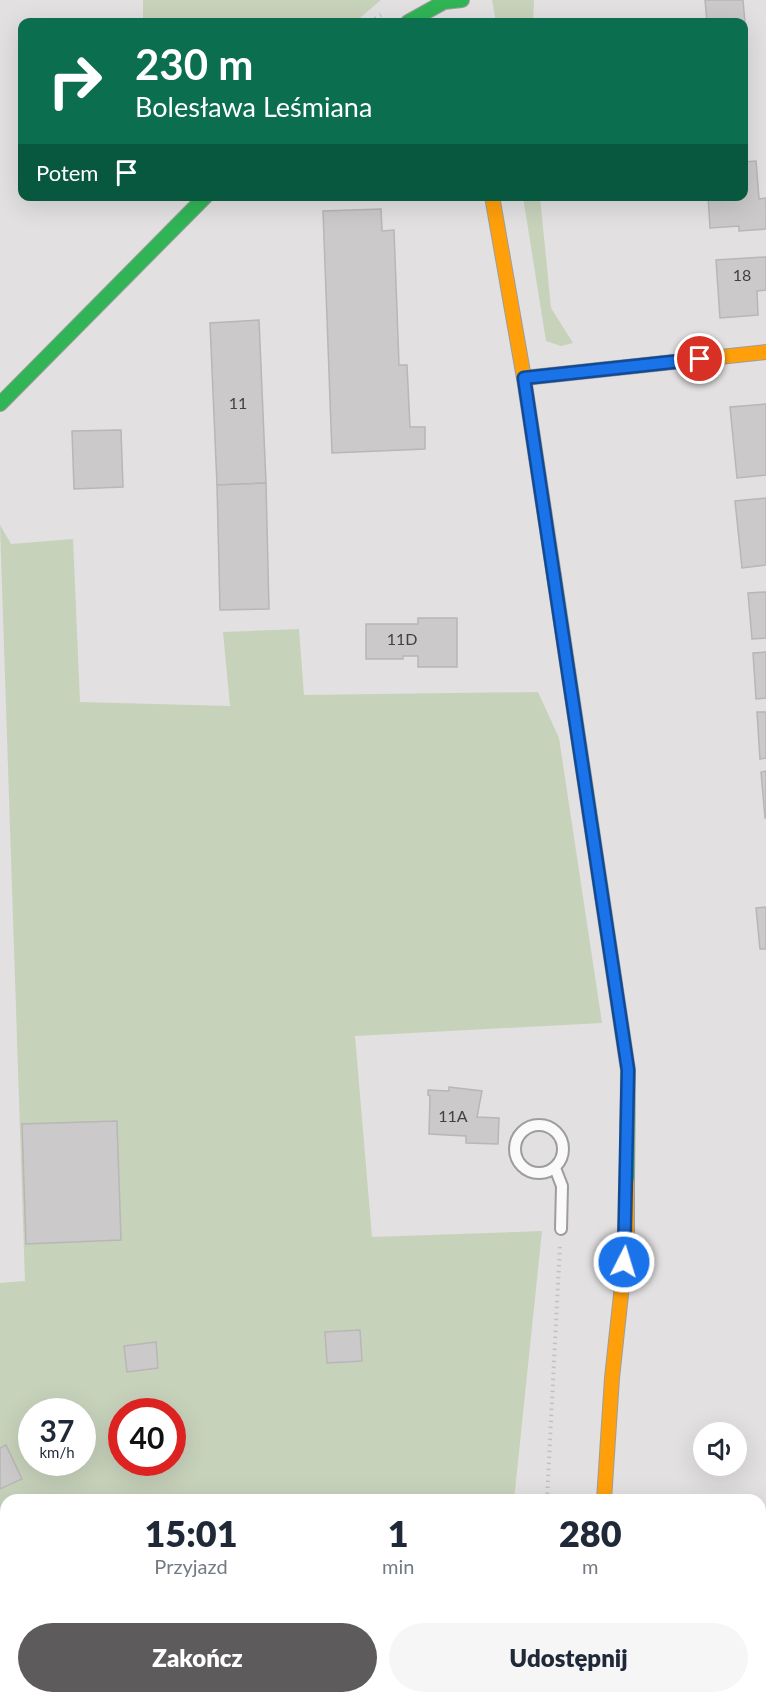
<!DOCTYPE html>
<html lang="pl">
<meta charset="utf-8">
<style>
:root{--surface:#fff;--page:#f6f6f7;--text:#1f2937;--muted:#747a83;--accent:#5d5b5c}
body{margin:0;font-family:Lato,sans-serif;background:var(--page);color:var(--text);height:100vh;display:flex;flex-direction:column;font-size:22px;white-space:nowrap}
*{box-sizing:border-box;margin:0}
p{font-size:20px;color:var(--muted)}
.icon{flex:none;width:33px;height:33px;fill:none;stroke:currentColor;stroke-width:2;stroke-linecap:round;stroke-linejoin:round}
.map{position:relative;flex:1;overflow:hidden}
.panel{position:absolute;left:0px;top:1494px;width:766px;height:210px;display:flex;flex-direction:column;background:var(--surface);border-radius:18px 18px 0 0;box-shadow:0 6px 24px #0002}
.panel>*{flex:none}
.hud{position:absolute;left:18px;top:18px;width:730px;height:183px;border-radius:12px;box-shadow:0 6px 24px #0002;background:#0b6e4f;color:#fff;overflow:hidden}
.buttons{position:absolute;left:693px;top:1422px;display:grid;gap:12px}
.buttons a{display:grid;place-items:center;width:54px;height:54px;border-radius:50%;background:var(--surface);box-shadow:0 6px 24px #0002;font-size:30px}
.speed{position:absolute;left:18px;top:1398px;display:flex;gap:12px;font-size:30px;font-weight:700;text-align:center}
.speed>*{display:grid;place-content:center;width:78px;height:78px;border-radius:50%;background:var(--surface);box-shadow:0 6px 24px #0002;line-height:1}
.speed small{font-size:15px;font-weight:400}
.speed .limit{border:9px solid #d22;background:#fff;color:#111}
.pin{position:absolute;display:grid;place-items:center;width:51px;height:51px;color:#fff;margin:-26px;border:3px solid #fff;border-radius:50%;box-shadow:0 2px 6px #0007}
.me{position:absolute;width:66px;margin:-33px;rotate:5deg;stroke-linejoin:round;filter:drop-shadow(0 0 4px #0008)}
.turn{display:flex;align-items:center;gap:21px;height:126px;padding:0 18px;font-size:27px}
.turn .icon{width:78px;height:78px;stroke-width:2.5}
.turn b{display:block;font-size:42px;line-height:51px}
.then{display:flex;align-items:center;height:57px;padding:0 18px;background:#0003;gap:12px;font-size:22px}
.eta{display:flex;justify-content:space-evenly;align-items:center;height:102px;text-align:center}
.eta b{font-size:36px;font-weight:800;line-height:42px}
.primary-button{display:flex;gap:12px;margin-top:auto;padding:12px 18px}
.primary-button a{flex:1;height:69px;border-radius:36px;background:var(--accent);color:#fff;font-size:24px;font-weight:800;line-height:69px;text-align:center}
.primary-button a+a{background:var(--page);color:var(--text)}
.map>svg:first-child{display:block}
</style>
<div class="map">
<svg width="766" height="1704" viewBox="0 0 766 1704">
<rect width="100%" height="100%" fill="#e2e0e1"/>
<g fill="#c7d2bb" fill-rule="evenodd">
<path d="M143,0H381L355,22H143Z"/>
<path d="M492,0H534L533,22H496Z"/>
<path d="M523,197H540L551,308L573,343L561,346L546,341Z"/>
<path d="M0,525L11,544L73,539L80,702L230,706L223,632L299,629L304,695L538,692L559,738L602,1023L355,1036L372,1237L542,1231L514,1500H6V1698H519V1704H0V1283L25,1281ZM32,1412H82V1462H32ZM122,1412H172V1462H122Z"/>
</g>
<g fill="#cbc9ca" stroke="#b8b6b7" stroke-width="1.5">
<path d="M705,0H743L747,46H744V22H707Z"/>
<path d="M756,161L759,199L766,198V229L739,231V226L710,228L708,196H744V162Z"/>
<path d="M381,209L382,231L394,230L399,365H407L410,427H425V449L332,453L323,211Z"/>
<path d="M766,257V290L757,291L758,315L720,318L716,260Z"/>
<path d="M259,320L266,483L217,485L210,323Z"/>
<path d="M766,404V475L737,478L730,407Z"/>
<path d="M121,430L123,487L74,489L72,431Z"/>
<path d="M266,483L269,609L220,610L217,485Z"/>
<path d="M766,498V565L742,568L735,501Z"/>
<path d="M766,592V638L752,639L748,593Z"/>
<path d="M418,618H457V667H418V656H403V659H366V624H418Z"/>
<path d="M766,652V698L756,699L753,653Z"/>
<path d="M757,712H766V758L760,759Z"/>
<path d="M766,771V818H765L761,772Z"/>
<path d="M766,907V949H760L756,908Z"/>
<path d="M449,1087L482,1091L477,1117L499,1118L498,1144L466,1143V1136L429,1134L430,1096L428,1095V1090L449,1091Z"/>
<path d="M117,1121L121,1240L26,1244L22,1124Z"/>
<path d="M360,1330L362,1361L327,1363L325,1332Z"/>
<path d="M156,1342L158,1368L127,1372L124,1346Z"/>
<path d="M6,1445L22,1479L0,1489V1448Z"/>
</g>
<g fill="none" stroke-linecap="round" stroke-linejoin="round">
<g stroke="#9e9d9d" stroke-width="14">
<g id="lane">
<circle cx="539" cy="1149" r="24"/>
<path d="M555,1168L562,1186L561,1229"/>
</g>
</g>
<g stroke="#9e9d9d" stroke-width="16">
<g id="fast">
<path d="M408,22L444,2L462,0"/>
<path d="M0,404L206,196"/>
<path d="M554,576L628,1070L627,1182"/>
<path d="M593,1698V1704"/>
</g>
</g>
<g stroke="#9e9d9d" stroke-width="16">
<g id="slow">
<path d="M492,196L524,378L554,576"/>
<path d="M524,378L766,352"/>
<path d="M604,1500L612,1378L627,1239V1182"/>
</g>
</g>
<g stroke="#c2c1c1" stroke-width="4" stroke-dasharray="1.5 4.5" stroke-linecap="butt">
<path d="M370,22L381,15"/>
<path d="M547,1500L560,1244"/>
<path d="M544,1698L545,1704"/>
<path d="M560,1704V1698"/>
</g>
<use href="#lane" stroke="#fbfafa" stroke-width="10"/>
<use href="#fast" stroke="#30b455" stroke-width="14"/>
<use href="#slow" stroke="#ff9f0a" stroke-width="14"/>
</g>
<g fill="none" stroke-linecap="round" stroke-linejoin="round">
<g stroke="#114b97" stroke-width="15">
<path id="route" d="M624,1262L628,1070L524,378L700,359"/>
</g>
<use href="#route" stroke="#1a73e8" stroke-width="10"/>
</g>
<g text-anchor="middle" stroke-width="6" stroke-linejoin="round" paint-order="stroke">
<g font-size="16" fill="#424042">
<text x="742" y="281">18</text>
<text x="238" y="409">11</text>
<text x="402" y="645">11D</text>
<text x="453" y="1122">11A</text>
</g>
</g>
</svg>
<div class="buttons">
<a><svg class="icon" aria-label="sound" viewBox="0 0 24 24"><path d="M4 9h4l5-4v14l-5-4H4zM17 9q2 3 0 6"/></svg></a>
</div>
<div class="speed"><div>37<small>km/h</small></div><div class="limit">40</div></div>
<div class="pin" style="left:700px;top:359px;background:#d93025"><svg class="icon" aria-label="arrive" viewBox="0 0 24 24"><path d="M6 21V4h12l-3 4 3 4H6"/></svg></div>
<svg class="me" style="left:624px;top:1262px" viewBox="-20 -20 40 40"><circle r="17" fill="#1a73e8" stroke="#fff" stroke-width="3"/><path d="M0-11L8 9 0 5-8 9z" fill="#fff"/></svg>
<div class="hud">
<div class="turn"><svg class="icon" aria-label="right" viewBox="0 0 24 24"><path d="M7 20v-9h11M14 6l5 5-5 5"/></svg><div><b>230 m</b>Bolesława Leśmiana</div></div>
<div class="then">Potem<svg class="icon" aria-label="arrive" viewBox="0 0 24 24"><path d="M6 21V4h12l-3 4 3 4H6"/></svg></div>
</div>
<section class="panel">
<div class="eta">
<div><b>15:01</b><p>Przyjazd</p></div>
<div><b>1</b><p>min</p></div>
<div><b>280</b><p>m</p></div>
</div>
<div class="primary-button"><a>Zakończ</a><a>Udostępnij</a></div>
</section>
</div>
